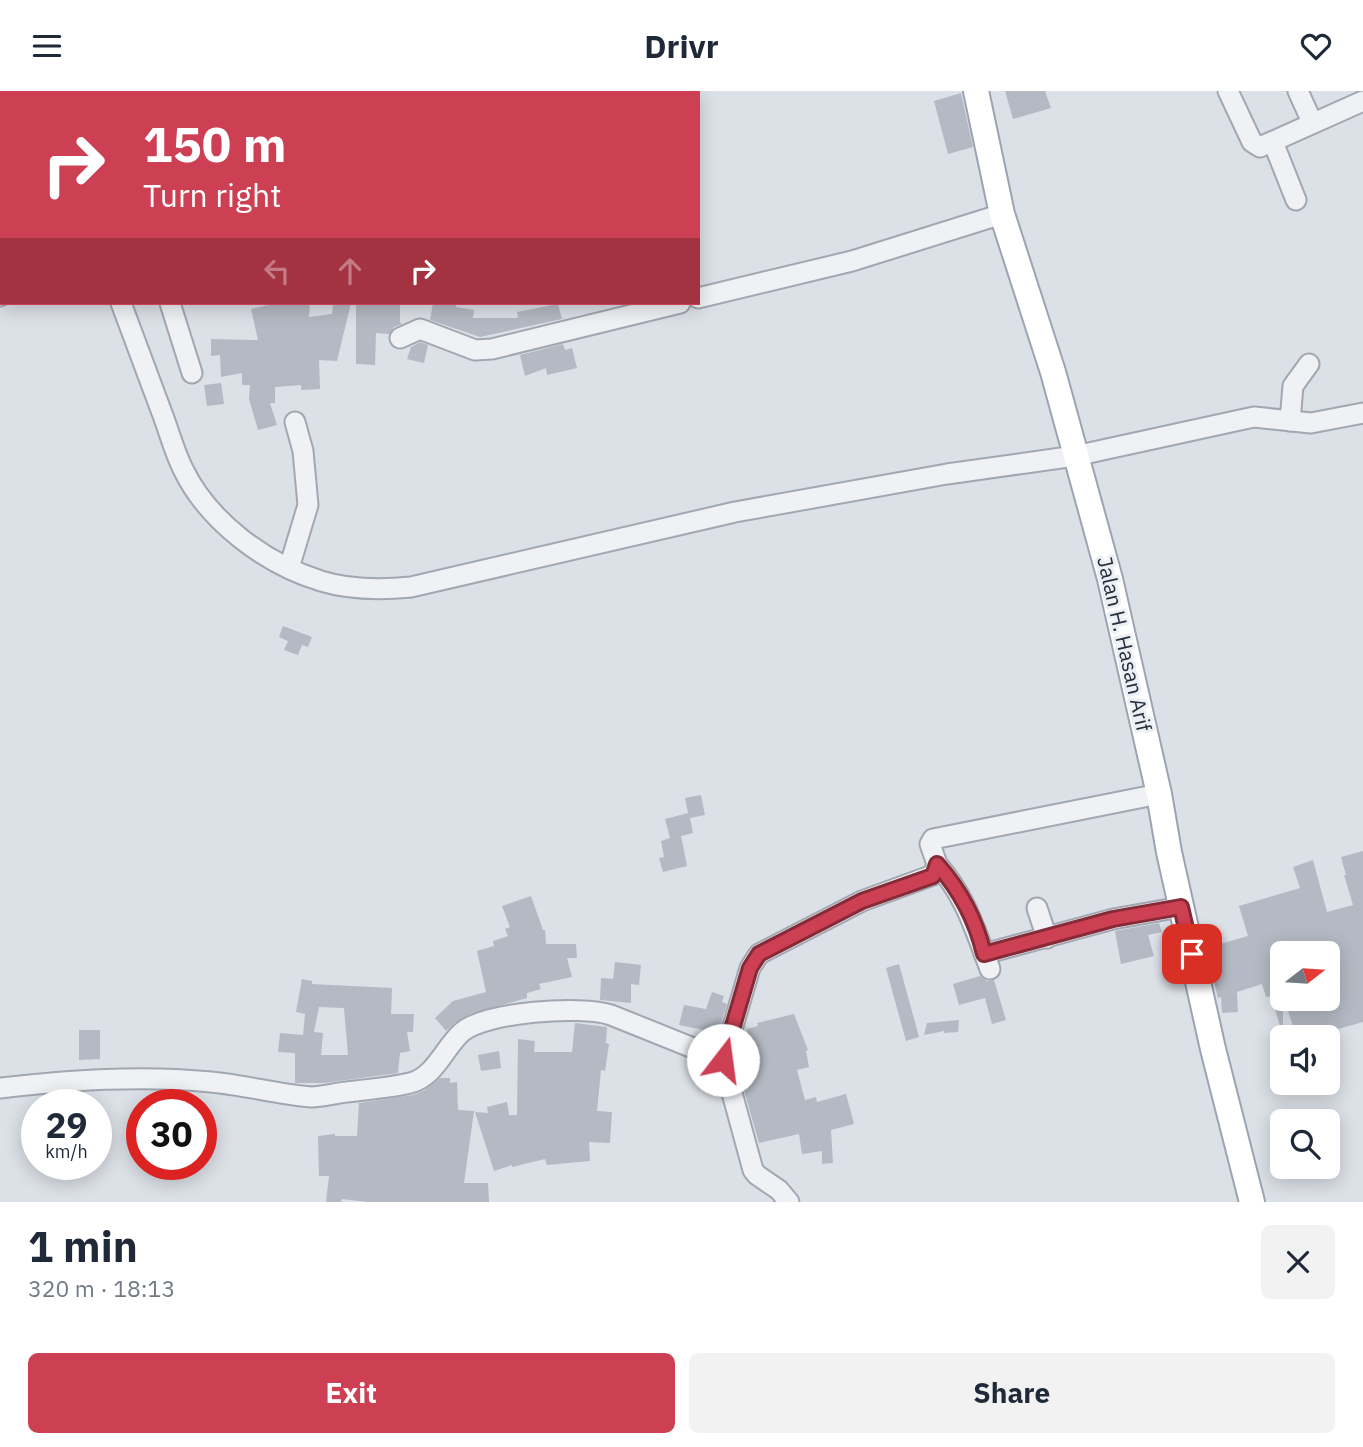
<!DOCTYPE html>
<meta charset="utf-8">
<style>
:root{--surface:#fff;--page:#f2f2f3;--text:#1f2937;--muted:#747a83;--accent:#cd4053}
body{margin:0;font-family:"IBM Plex Sans",sans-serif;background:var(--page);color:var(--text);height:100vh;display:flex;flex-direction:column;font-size:26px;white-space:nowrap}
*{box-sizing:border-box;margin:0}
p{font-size:23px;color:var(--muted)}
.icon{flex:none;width:38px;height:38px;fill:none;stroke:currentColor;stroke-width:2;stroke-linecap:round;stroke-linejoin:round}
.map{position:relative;height:1111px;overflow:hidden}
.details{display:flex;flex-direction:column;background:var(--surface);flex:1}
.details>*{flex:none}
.guide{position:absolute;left:0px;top:0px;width:700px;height:214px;box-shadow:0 4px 18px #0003;background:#cd4053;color:#fff;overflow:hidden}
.needle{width:46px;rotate:73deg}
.buttons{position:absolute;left:1270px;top:850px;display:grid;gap:14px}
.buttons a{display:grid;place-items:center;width:70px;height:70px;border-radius:10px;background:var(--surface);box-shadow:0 4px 18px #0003;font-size:35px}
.speed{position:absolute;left:21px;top:998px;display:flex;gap:14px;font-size:35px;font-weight:700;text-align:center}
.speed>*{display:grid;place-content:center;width:91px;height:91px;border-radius:50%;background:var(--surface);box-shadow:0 4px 18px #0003;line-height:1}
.speed small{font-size:18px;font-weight:400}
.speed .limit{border:10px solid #d22;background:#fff;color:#111}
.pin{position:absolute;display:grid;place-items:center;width:60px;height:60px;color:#fff;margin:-30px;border-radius:14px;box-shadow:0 4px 10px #0006}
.me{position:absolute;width:77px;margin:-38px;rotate:15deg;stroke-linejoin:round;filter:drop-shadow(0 0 5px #0008)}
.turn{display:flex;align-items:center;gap:24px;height:147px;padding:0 28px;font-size:32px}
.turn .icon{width:91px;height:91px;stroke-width:2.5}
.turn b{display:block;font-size:49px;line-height:60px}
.lanes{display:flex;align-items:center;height:66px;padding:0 28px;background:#0003;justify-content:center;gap:35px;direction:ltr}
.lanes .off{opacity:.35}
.round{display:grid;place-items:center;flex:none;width:74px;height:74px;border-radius:10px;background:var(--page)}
.head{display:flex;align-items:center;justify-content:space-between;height:119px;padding:0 28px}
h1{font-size:42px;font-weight:800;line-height:52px}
.button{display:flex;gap:14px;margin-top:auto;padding:14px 28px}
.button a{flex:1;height:80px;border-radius:10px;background:var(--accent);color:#fff;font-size:28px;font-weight:800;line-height:80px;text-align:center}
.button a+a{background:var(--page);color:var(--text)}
header{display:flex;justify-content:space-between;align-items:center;height:91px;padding:0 28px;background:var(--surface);font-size:32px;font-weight:800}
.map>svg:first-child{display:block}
</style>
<header><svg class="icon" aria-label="menu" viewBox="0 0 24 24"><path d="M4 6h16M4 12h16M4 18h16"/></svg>Drivr<svg class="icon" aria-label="heart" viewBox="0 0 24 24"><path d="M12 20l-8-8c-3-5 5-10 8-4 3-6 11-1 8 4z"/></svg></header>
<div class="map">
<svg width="1363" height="1111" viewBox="0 0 1363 1111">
<rect width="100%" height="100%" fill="#dce0e7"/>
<g fill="#b4b9c3" fill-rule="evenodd">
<path d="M1005,0H1045L1051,17L1013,28Z"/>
<path d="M961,2L973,56L948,63L934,10Z"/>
<path d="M278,212H310L309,226L332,223L333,212H351L337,270L319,269L320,298L301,299V294L275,296V312H270L277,334L258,339L249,308L250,294H242V282L221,286L220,264L211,265V248L258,249L251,218Z"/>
<path d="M356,212H400V231L402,233L394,236L389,243L376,242L375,274L356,273Z"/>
<path d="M433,212H456V216L474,219L473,227H518L517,221L558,213L562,228L480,246L430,229Z"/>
<path d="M420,251L428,254L424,272L407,268L411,256Z"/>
<path d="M563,253L565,259L572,257L577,277L547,284L546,277L525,285L520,264Z"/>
<path d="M221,292L224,313L207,315L204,294Z"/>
<path d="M283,535L312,546L308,556L302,554L298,564L284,559L288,550L279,546Z"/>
<path d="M701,704L705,724L690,727L693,742L681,745L687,775L663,781L659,767L664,766L661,750L670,747L665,728L688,722L685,707Z"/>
<path d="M1363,760V931L1306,947H1297L1284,908H1328V863H1283V934L1280,935L1271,905L1266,906L1262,893L1237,901L1238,921L1222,922L1221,906L1218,907L1206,857L1248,845L1239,815L1300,797L1293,776L1313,769L1327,821L1353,814L1344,784H1346L1341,766Z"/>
<path d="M531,805L543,839H545L546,853H576L577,867H567L572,886L539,893L541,898L527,902V907L470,923L456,931L446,940L435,927L453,910L486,901L477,860L494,855L493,850L508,845L505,838L510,836L502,815Z"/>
<path d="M1159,832L1162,841L1148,844L1154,865L1121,873L1115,840Z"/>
<path d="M615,871L641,874L639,894L631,893V912L600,909L601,887L613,888Z"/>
<path d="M899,873L919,946L906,950L886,877Z"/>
<path d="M980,885L987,890L994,889L1006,929L992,933L985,907L959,914L953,893Z"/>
<path d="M302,888L312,890V893L392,897L391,923H414L413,941H407L410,960L400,962L398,982L324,992H295V962L278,961L280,942L303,944L305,923L296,921ZM319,916L344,917L348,964H321L323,942L314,941Z"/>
<path d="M712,901L724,905L722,911L727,913L718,942L679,934L684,914L706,918Z"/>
<path d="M794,923L808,959L806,960L809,976L797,979L805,1009L816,1006L817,1011L846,1003L854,1033L831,1039L833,1072L822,1073V1060L802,1063L799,1043L759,1052L736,971L737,965L753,959L747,938L758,935L757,932Z"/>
<path d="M959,929L958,941L944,942V940L924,944L927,932Z"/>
<path d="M575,932L607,936L606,952L609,953L605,980L601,979L597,1020L612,1021L610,1052L589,1051L590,1070L547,1074L545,1068L512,1076V1074L494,1080L475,1021L488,1022L487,1016L507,1011L509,1024H517L518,948L535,950L534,961H572Z"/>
<path d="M79,939H100V968L79,969Z"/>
<path d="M499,960L501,977L481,980L478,964Z"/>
<path d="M440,987H450V992L457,991L458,1019L474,1020L464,1092H488L489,1111H367L342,1108L341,1111H326L329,1085H319L318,1045L335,1043V1045H357L359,1012L413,1004L425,999Z"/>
</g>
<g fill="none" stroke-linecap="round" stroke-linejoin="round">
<g stroke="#a2a7b1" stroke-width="23">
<g id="minor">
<path d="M61,0L62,2"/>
<path d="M1228,0L1252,51L1260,56L1363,10"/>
<path d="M1298,0L1312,31"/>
<path d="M1273,51L1296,109"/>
<path d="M0,205L2,204"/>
<path d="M698,207L852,170L1002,123"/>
<path d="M121,212C135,249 148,285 162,322C169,340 174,360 183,378C208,430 265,473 321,490C350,499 381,499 411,496L735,421L947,383L1075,365L1240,329L1254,326L1311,332L1363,322"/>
<path d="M170,212L192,282"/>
<path d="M400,247L420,238L475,259L492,258L680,212"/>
<path d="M1290,330L1293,295L1309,273"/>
<path d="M289,477L308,414L303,360L295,331"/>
<path d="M937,773C966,806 975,839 990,878"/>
<path d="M1037,817L1047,847"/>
<path d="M984,863L1113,828L1181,816"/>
<path d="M0,997C70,989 140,984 211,991C244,994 277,1003 311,1006C323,1006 335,1002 347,1001C368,998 390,997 410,992C435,986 444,957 462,941C485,921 581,914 611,924L723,969"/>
<path d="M789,1111L779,1099L757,1084L753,1079L723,969L750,877L759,863L862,810L933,784L937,773L930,753L933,748L1159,703"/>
</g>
</g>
<g stroke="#9ca4b2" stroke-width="28">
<path id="major" d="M976,0L1002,123L1053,281L1110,488L1159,703L1169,761L1213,958L1252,1111"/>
</g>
<use href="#minor" stroke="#eff1f5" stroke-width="19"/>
<use href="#major" stroke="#fff" stroke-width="24"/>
</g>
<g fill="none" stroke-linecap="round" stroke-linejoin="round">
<g stroke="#852a36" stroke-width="18">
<path id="route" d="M723,969L750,877L759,863L862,810L933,785L937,773C960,799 976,829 984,863L1113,828L1181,816L1192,863"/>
</g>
<use href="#route" stroke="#cd4053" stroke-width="12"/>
</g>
<g text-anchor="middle" stroke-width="6" stroke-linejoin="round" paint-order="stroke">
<g font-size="21" fill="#262e3d" stroke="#eceff4">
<text transform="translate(1124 553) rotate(77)" y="7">Jalan H. Hasan Arif</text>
</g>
</g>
</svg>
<div class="buttons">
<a><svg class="needle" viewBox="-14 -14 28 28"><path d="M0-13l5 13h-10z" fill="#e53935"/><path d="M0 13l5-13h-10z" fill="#747a83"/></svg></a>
<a><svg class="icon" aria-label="sound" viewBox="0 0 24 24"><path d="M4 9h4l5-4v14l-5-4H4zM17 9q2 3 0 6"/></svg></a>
<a><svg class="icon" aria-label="search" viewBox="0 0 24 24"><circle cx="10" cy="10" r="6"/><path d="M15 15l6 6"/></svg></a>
</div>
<div class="speed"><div>29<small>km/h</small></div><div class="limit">30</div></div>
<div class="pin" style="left:1192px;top:863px;background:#d93025"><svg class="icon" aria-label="arrive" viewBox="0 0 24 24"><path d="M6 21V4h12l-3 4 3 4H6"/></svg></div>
<svg class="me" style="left:723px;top:969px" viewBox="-20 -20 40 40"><circle r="19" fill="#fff"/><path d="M0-13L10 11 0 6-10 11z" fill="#cd4053"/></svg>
<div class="guide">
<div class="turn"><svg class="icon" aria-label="right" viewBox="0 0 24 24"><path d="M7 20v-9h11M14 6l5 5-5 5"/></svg><div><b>150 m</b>Turn right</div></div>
<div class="lanes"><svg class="icon off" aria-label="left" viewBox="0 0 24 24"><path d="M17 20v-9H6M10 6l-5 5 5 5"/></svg><svg class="icon off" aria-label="ahead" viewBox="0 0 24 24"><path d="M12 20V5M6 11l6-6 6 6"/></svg><svg class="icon" aria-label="right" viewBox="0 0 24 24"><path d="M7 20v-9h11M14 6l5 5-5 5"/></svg></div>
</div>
</div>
<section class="details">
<div class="head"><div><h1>1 min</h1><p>320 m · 18:13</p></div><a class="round"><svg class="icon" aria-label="close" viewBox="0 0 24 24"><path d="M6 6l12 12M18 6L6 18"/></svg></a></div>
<div class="button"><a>Exit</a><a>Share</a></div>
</section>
